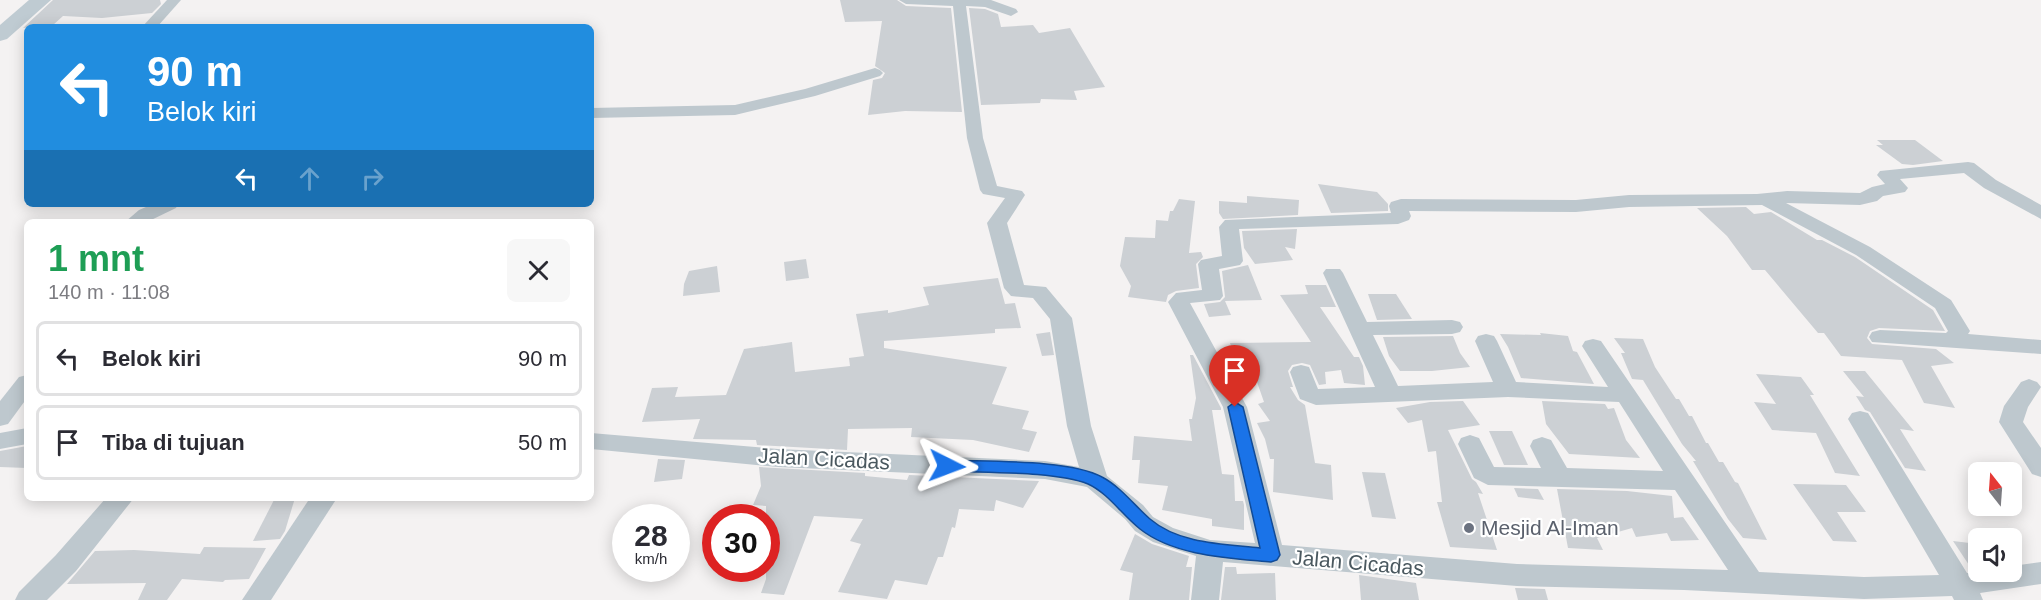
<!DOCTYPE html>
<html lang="id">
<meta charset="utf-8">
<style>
:root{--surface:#fff;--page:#f7f7f7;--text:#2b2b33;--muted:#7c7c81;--line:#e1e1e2}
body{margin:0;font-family:Helvetica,sans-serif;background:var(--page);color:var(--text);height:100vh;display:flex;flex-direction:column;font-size:22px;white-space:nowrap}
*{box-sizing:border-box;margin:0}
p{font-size:20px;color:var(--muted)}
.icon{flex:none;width:33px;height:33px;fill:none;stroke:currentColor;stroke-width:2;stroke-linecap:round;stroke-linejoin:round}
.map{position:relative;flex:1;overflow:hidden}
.details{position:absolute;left:24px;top:219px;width:570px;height:282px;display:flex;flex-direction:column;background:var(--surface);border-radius:9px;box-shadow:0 3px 15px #0003}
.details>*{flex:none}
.banner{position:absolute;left:24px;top:24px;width:570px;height:183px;border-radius:9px;box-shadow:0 3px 15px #0003;background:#218ddf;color:#fff;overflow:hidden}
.needle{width:39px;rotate:343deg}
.controls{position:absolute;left:1968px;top:462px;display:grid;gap:12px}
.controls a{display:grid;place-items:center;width:54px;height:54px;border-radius:9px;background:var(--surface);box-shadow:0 3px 15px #0003;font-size:30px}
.speed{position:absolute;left:612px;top:504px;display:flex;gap:12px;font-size:30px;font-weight:700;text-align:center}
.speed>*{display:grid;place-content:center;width:78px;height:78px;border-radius:50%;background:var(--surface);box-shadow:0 3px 15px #0003;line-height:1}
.speed small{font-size:15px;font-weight:400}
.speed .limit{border:9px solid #d22;background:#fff;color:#111}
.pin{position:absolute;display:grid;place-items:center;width:51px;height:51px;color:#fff;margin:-62px -26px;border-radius:50% 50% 50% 0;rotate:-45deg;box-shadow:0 0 6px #0007}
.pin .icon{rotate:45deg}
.me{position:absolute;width:66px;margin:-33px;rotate:93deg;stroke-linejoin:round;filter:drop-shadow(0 0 4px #0008)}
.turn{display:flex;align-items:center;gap:21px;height:126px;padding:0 24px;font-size:27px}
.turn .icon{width:78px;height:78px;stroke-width:2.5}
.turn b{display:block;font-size:42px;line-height:51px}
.lanes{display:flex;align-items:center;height:57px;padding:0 24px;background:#0003;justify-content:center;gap:30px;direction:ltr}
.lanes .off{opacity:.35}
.round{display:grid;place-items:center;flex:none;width:63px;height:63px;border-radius:9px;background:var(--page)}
.overview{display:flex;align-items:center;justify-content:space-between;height:102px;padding:0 24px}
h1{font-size:36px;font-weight:600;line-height:45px;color:#1e9e55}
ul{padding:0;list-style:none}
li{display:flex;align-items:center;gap:18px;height:75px;margin:0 12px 9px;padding:0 12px;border:3px solid var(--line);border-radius:9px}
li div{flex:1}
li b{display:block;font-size:22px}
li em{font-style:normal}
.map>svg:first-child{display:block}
</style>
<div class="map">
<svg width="2041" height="600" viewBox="0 0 2041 600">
<rect width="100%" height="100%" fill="#f4f2f2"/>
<g fill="#ccd0d4">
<path d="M53,0H160L161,4L152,13L102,18L63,16L53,25L23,28Z"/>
<path d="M840,0H897L906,6L951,8L962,112L905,111L868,115L873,80L882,78L885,73L875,66L882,21L845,22Z"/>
<path d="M969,8L985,9L998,14L1001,27L1033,25L1039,33L1070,28L1105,87L1074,91L1077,100L1041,99L1040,103L981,105Z"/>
<path d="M1877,140H1915L1943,161L1913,165L1902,164L1876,145H1883Z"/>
<path d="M1318,184L1377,192L1388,204V211L1331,213Z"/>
<path d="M1247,196L1299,200L1298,215L1223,219L1219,213V201L1247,203Z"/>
<path d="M1179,199L1195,201L1189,253L1201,252L1203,257L1196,264L1199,288L1176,291L1168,295L1166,302L1128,297L1131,286L1120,266L1125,237L1155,238L1156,220L1168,221L1170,211H1173Z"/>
<path d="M1746,207L1754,214L1771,212L1817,240H1822L1855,257L1933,310L1945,331L1879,328L1870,331L1867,338L1872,344L1936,349L1954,363L1931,366L1955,408L1924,403L1902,360L1841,356L1824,333H1818L1765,270H1752L1727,236L1697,208Z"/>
<path d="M1297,229L1295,249L1285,247L1293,260L1255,264L1244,248L1242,231Z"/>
<path d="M806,259L809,278L786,281L784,262Z"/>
<path d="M1248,265L1262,300L1225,301L1231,315L1209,317L1204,304L1220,302L1225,297L1222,271Z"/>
<path d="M717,266L720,292L683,296L684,284L689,271Z"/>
<path d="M998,278L1005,304L1015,303L1021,328L995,329V333L884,341V348L1007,367L992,404L1029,411L1022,429L1037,432L1029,452L973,440L911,437L912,428L848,429L847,450L757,445L756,440L693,439L700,419L642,422L652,388L678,387L675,397L726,395L744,349L792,342L795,372L850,366L849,358L864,356L856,314L888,310V313L929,305L923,287Z"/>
<path d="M1305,285H1326L1336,307H1320L1354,357H1359L1363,366L1365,385L1344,383L1341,370L1325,372L1326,384L1319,385L1310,365L1302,363L1292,365L1288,371L1293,387H1290L1298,400L1305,405L1315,463L1331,465L1333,500L1273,492L1274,459H1270L1265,439L1257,423L1270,421L1258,404L1264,402L1251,365L1238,366L1230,343L1311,342L1280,295L1308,294Z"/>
<path d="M1368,294H1396L1412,319L1377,320Z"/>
<path d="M1050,332L1054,355L1042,356L1036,334Z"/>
<path d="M1540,333L1568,336L1573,351L1577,352L1594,384L1521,378L1508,347L1500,334L1541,335Z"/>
<path d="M1453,336L1460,353L1470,367L1432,371H1400L1389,356L1383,337Z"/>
<path d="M1614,338L1643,339L1655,367L1676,399H1679L1689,416H1692L1706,443H1708L1719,462H1723L1735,482L1738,483L1767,540L1743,538L1728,519L1693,461H1696L1682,444L1643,380L1632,379L1621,353H1625Z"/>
<path d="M1190,355H1193L1221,408V410H1212L1222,474L1234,475L1235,501H1243L1244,505V530L1212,526V519L1162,510L1168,486L1138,483L1140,460H1132L1134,436L1192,441L1189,419H1192L1196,398Z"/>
<path d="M1843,371H1865L1914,431L1900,429L1926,471L1905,468L1870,412L1865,410L1856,396L1864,397Z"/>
<path d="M1756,374L1801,377L1814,395H1810L1860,476L1835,473L1816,433L1772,430L1754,402L1776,404Z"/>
<path d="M1463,401L1480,425L1448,430L1472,479L1476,482L1483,494L1478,493L1497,550L1450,547L1437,502H1442L1436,451L1428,452L1422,420L1408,423L1396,408L1430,402Z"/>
<path d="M1542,401L1605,404L1608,409L1614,408L1626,440L1640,458L1569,454L1546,424Z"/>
<path d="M1489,431H1512L1528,465H1504Z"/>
<path d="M27,446V468L0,467V451Z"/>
<path d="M658,459L685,460L682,479L654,482Z"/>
<path d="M759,467L865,473V476L907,480L909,475L1039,481L1023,508L996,500L994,511L959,509L955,528L952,527L943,557H938L927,585L895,580L887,599L838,592L861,544L850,541L863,519L814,516L784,595L761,593L766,579V506L753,505L761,486Z"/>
<path d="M1362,472L1385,473L1396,519L1372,517Z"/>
<path d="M1793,484L1846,485L1866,512H1837L1857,542L1833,541Z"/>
<path d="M1514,488L1538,489L1544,500L1518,497Z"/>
<path d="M1557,489L1627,491L1672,496L1674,518L1683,517L1699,540L1671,541L1667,533L1636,537L1632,528L1597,538L1603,550L1568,548Z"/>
<path d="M275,498H295L285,531L280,539L253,541Z"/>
<path d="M1135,534L1152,544L1189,556L1186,567H1192L1189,600H1129L1133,573L1120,570Z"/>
<path d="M1953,541L1978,544V570L1973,571Z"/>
<path d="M204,547L266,548L249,579L225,580L223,582L182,579L167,600H138L146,583L67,584L95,551L134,550L200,554Z"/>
<path d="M1225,567H1236L1237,574L1275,573L1276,600H1221Z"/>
<path d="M1359,575L1416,583L1419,600H1361Z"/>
<path d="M1515,588L1545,589L1548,600H1518Z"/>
</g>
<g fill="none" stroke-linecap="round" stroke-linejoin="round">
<g fill="#bec8ce" fill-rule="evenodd">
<path d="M167,0H181L157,27H142Z"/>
<path d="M899,0H991L1016,9L1018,12L1011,16L985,7L966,6L983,138L997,186L1022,191L1025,195L1007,223L1024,285L1046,287L1072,318L1091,426L1107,476L1143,505L1153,517L1173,528L1210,540L1255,543L1223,407L1168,302L1176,293L1202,290L1198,264L1201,260L1222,256L1219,227L1225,220L1391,213L1389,206L1391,202L1401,199L1576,200L1629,195L1757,194L1787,191L1860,193L1872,187L1885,184L1877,175L1880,171L1968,162L1974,163L1996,180L2041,205V219L1984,188L1964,173L1900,179L1908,188L1905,192L1883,196L1877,201L1860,205L1786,203L1870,247L1951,300L1970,331L1968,334L2041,340V354L1872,342L1869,337L1872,332L1880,330L1946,333L1948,331L1935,308L1856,255L1762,205L1629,207L1576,212L1409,211L1411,216L1409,220L1398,224L1239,229L1243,261L1240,265L1219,269L1223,296L1220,300L1190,303L1247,407L1282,545L1517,564L1728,570L1675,490L1488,485L1474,478L1458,444L1461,438L1470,435L1479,438L1494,467L1541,468L1530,446L1533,440L1542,437L1551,440L1567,468L1663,471L1619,402L1508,397L1316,405L1300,399L1290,372L1293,367L1301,365L1309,367L1318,389L1375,387L1323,273L1326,269H1340L1343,273L1367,322L1452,320L1460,322L1463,327L1460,332L1452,334L1373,335L1398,386L1493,382L1475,341L1478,336L1486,334L1494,336L1497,341L1516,382L1608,387L1582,346L1585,341L1593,339L1601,341L1759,572L1864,577L1939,575L1848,419L1852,413L1860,411L1868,413L1967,573L2012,572V566L2041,562V584L1980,593L1983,600H1954L1952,596L1864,599L1684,590L1517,586L1223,562L1219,600H1191L1196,556L1153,542L1135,531L1125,519L1087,487L1082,486L1045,479L778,467L591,449V433L778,449L1045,461L1079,467L1067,426L1050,319L1033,298L1011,296L1004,288L987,223L1005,198L983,194L980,190L967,138L953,6L906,4Z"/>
<path d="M875,68L880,70L883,73L880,76L815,96L735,115L591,118V108L735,105L805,89Z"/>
<path d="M153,204H178L176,208L147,222H125L139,210Z"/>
<path d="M27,375V398L8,424L0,426V401L19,377Z"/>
<path d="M2029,379L2037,382L2041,387L2028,407L2023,422L2041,448V477L2032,474L1999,422L2004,406L2021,382Z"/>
<path d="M27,428V444L0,449V433Z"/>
<path d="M106,498H134L76,571L47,600H15L19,592L56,555Z"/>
<path d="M310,498H337L271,600H242Z"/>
</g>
<path fill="#bfcbd2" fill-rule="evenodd" d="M29,0H51L7,39L0,41V25Z"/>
</g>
<path fill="#1a73e8" stroke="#114b97" stroke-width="1.5" d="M1235,402L1243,407L1280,555L1277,560L1271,562C1229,558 1174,556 1140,529C1123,516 1108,493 1088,484C1055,471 984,473 947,471L941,470L939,466L941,462L947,460C986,462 1070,459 1102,477C1121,487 1135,506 1150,519C1179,544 1224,544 1260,548L1228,407Z"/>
<circle fill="#6b7280" stroke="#fff" stroke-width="2" cx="1469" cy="528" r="6"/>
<g text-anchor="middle" stroke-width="4.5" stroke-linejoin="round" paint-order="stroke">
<g font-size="21" fill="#4a585f" stroke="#fff">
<text transform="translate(824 459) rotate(3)" y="7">Jalan Cicadas</text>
<text transform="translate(1358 563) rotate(5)" y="7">Jalan Cicadas</text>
</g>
<g font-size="21" fill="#5b616d" stroke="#fff" text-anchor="start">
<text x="1481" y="535">Mesjid Al-Iman</text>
</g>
</g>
</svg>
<div class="controls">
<a><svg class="needle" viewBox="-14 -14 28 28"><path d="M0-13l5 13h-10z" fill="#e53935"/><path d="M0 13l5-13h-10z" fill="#7c7c81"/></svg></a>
<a><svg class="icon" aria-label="sound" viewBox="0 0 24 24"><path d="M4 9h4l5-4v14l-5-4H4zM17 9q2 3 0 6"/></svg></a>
</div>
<div class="speed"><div>28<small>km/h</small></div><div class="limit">30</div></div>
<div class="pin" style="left:1235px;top:407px;background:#d93025"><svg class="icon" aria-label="arrive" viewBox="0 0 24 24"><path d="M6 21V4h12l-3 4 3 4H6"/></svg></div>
<svg class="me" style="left:947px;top:466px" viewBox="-20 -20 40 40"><path d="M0-17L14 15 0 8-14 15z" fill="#1a73e8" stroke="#fff" stroke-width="4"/></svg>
<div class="banner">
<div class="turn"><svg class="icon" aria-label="left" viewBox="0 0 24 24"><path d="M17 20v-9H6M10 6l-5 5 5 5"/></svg><div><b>90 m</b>Belok kiri</div></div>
<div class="lanes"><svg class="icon" aria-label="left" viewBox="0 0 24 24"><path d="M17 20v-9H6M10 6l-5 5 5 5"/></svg><svg class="icon off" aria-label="ahead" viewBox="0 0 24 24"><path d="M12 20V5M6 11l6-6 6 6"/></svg><svg class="icon off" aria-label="right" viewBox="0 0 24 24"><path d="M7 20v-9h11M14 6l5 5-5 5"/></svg></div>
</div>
<section class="details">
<div class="overview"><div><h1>1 mnt</h1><p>140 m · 11:08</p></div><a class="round"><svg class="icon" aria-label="close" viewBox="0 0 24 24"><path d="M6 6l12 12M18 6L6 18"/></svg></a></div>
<ul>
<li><svg class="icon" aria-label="left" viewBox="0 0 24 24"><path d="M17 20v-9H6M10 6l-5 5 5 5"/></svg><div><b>Belok kiri</b></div><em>90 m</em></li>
<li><svg class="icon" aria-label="arrive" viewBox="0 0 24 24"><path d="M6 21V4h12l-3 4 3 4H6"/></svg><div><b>Tiba di tujuan</b></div><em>50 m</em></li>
</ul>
</section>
</div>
